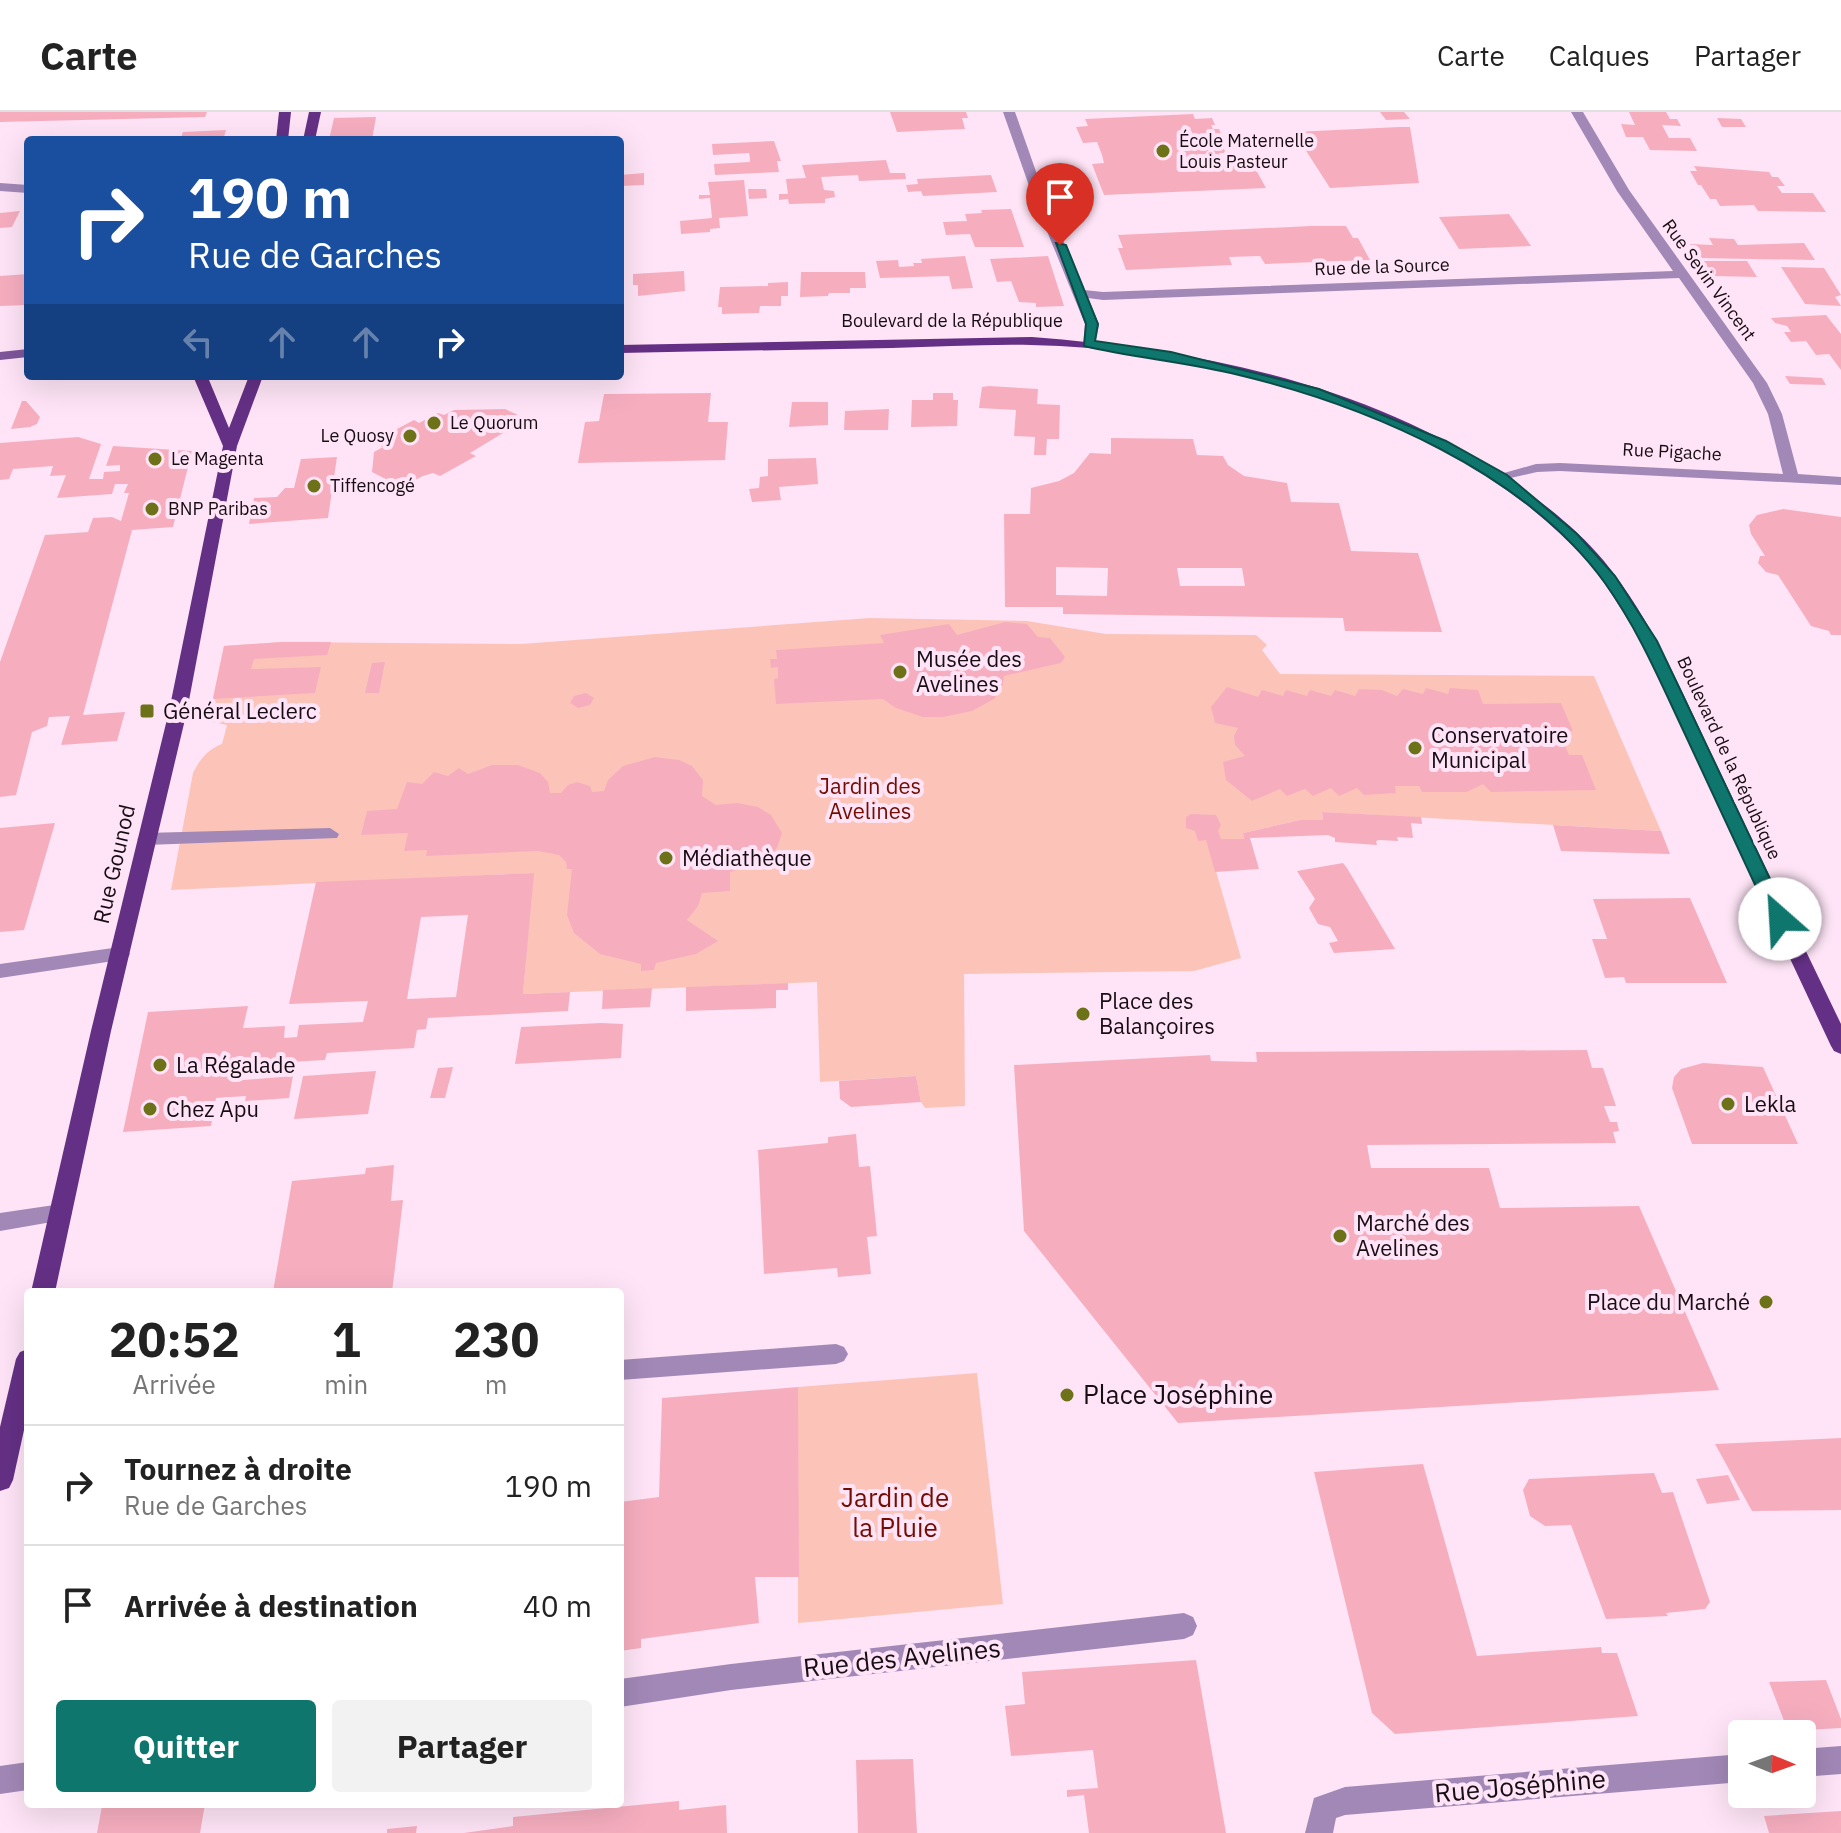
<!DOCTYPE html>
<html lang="fr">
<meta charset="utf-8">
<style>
:root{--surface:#fff;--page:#f2f2f2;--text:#222;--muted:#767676;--line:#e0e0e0;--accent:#0f766e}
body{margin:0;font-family:"IBM Plex Sans",sans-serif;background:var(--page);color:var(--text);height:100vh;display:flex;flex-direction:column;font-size:30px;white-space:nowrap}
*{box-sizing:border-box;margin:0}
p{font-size:26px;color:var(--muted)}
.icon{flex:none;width:44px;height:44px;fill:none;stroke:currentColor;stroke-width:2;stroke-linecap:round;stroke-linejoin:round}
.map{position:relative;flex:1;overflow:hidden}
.sheet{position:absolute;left:24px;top:1176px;width:600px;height:520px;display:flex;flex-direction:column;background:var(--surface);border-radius:8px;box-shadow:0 8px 32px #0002}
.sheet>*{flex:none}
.top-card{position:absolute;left:24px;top:24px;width:600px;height:244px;border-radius:8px;box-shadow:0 8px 32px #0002;background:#1a4fa0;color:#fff;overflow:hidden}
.needle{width:52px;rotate:91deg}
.controls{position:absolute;left:1728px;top:1608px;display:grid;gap:16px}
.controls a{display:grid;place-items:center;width:88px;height:88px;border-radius:8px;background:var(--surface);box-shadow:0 8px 32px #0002;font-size:40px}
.pin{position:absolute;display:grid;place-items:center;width:68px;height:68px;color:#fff;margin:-82px -34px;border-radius:50% 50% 50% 0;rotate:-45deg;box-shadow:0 0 8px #0007}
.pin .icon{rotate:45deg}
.me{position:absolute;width:88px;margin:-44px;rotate:334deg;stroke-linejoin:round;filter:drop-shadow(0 0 6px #0008)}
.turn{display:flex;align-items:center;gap:28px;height:168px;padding:0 32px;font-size:36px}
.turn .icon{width:104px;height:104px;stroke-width:2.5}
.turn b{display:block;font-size:56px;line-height:68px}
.lanes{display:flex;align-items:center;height:76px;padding:0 32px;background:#0003;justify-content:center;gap:40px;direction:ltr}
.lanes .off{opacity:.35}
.eta{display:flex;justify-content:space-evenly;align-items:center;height:136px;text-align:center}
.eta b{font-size:48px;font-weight:700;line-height:56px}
.button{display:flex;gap:16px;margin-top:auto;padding:16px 32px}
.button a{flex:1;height:92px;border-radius:8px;background:var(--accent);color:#fff;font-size:32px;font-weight:700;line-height:92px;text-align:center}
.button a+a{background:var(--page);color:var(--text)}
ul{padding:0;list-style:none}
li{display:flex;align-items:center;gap:24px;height:120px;padding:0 32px;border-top:2px solid var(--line)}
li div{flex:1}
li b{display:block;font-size:30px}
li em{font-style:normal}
header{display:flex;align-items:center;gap:48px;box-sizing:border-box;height:112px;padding:0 40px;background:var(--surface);border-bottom:2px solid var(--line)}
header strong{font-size:38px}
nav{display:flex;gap:44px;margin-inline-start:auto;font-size:28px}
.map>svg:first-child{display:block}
</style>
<header>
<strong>Carte</strong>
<nav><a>Carte</a><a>Calques</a><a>Partager</a></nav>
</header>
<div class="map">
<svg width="1841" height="1721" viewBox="0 0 1841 1721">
<rect width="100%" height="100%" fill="#fee4f6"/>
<g fill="#fcc4b9">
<path d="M870,506L1027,509L1106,522L1256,523L1267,533L1262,538L1280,562L1594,564L1661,719L1322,700L1323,708H1300L1243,721L1244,727L1207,728L1241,846L1194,859L964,862L965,994L925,996L921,990L916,964L820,970L817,870L523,882L533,761L171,778L193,661C200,647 207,638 222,632L227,613L208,609L224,534L282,530L521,532Z"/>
<path d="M977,1261L1003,1492L798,1511V1275Z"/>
</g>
<g fill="#f6aebf" fill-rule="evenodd">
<path d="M0,0H207L205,5L0,10Z"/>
<path d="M890,0H966L968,6H962L965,17L897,20Z"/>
<path d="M1380,0H1404L1410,7L1386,8Z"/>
<path d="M1629,0H1666L1670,7H1677L1681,14L1662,13L1669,26H1690L1697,39L1650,38L1643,25H1626L1621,12L1635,13Z"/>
<path d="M1193,2L1195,7L1212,6L1215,13H1211L1213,17H1219L1222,24H1217L1226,41H1219L1222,46L1249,45L1266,76L1104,83L1092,52L1104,51L1102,43L1097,30L1083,31L1076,15L1088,14L1085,7Z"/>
<path d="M376,5L372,28H329L334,6Z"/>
<path d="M1717,6L1741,7L1746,15H1722Z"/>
<path d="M1399,15H1410L1419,71L1330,76L1294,20Z"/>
<path d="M226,18L223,28H180L183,20Z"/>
<path d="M774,29L781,49H777L779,60L715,63L714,52L750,50V46L749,41L713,43L712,32Z"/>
<path d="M886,48L890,61H905L906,67L859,69L858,63L821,65L824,78L834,79L835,85L825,87V91L789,92L788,87L779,88V82H788L786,67L806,66L802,53Z"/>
<path d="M1694,54L1769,60L1772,65H1778L1785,74H1777L1782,81H1813L1826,100L1758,99L1754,93L1720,94L1716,87H1710L1701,73H1698L1690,59H1697Z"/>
<path d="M644,61V73L620,74V63Z"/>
<path d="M991,63L997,80L923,84L921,79L908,80L906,73L918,72L917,67Z"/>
<path d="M744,68L748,104L719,106L720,116L710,117V120L681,122L680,109L712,106L710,86L699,87V83H710L708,70Z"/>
<path d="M748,77H766L767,86L749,87Z"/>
<path d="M1011,97L1024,135H975L970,122L946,123L943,110L967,109L965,102L982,101L981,98Z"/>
<path d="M20,99L12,115L0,116V101Z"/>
<path d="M1509,102L1531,134L1459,137L1439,105Z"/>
<path d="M1311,114H1346L1353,126H1358L1370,148L1265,152L1260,144L1229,145L1232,153L1126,158L1118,136H1123L1118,123Z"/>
<path d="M1709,126L1734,127L1738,133L1804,131L1815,148L1700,146L1690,132L1713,133Z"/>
<path d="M965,144L973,176L952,177L949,164L880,166L876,149L898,148L899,155L914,154L913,151H922L921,147Z"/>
<path d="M1048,144L1064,194L1036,195V191L1019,190L1011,169L997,170L990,147Z"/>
<path d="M1702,149H1747L1757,165L1713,164Z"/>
<path d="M1781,155L1824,156L1841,183L1835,185L1841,194L1805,192Z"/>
<path d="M684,159L685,179L638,184V173H633V162Z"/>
<path d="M801,160H865L866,176H850V181H829L828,184L800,185Z"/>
<path d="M28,162V193L0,194V164Z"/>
<path d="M788,170V184H781V194H760L759,201L722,202V195H718L720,175L768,174V171Z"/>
<path d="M1826,203L1841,222V258L1829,242L1816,243L1806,229L1791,230L1784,220H1791L1787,214L1775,211L1771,206Z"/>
<path d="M1785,264L1822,266L1826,273L1790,272Z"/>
<path d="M989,274L1038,277L1037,292L1060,293L1059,327H1047L1046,343H1034L1035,325L1014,324L1016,298L979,296L982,275Z"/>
<path d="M711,281L708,310H728L725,348L578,351L585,310L599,309L604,282Z"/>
<path d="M933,281H953V288H958L957,314L911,315L912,288H933Z"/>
<path d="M22,289H26L40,305L37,312L30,315L11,317Z"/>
<path d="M792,290H828V313L789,315Z"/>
<path d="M505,297L518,303L516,313L470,341L476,344L440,364L433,361L423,364L405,373H397L372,360L374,340L383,335L378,333L385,329L380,326L414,308L419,311L438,301L444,303L454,298Z"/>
<path d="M889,297L888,318H844L845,299Z"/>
<path d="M78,325L101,332L89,367H103L104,360L120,359V353L106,354L113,334L192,339L173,415L132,418L83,603L125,600L117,629L61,633L70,604L49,605L47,614L32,620L16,683L0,685V550L45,423L88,420L93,406L112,405L121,409L129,381H124L128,372H115L112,382L57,386L66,363L50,364L53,354L13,357L9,367L0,368V331Z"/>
<path d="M1111,326L1193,327L1197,343L1223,344L1228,353L1244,364L1287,371L1291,390L1339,391L1351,439L1418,441L1442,520L1345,519L1343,506L1063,502V495H1005L1004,402H1030L1031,376L1059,369L1074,361L1090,341L1111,342ZM1056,455L1108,456L1107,484L1056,483ZM1177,456H1242L1245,474H1180Z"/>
<path d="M337,345L328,406L249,412L254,386L277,385L285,376H294L301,347Z"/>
<path d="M816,346L818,372L779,375L781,388L752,390L749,377L759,376L760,365L768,364V347Z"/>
<path d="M1783,397L1841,405V523H1831L1829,519L1811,514L1778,463L1766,460L1758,451L1760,444H1765L1751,422L1749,413L1757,403Z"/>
<path d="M1005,510L1027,512L1038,525L1050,526L1065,545L1061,551L1004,564L1002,576L994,587L972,599L943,605H923L896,596L883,587L776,592L774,567L778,566V555L771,556L770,547H777L776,538L884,531L880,523L949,512L957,523Z"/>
<path d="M282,530H331L327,543L254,547L251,557L321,555L315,581L213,587L224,534Z"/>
<path d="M385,550L379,581H365L372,551Z"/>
<path d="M1227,575L1258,585L1262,578L1283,584L1286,578L1307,584L1310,578L1331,584L1335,578L1355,584L1359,577L1382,578L1397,584L1403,577L1423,582L1426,576L1448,582L1450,576L1478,578L1483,592L1561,591L1573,619H1559L1569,643H1582L1596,678L1491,680L1483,672L1467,680H1422L1419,674H1395L1396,681L1364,683L1357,676L1339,684L1331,676L1313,684L1305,677L1287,684L1280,677L1252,689L1226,668L1223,650L1245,644L1235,633L1234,624L1238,616L1215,611L1211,595Z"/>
<path d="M586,581L594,586L590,593L578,596L570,591L574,584Z"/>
<path d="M655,645L679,648L692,654L703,668L702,684L716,693L737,691L758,695L771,703L782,721L777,736L765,749L730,760V779L702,781L698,794L687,808L718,829L696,842L656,851L654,858L641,859V852L600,842L574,821L567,803L572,757H567L566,750L559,743L538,739L426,744L427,738L404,739L408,721L361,723L367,699L397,697L407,670L422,672L434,660L448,664L459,656L468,662L492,653H518L540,661L548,670L550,681H561L568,673L577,670L590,674L592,680L604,679L608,668L623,654Z"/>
<path d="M1322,700L1421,705L1422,712L1411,711L1413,726L1397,725L1398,729L1379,728L1376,729L1377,733L1335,730V726L1328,723L1250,726L1259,757L1215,760L1206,728L1198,729L1195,719L1186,716V705L1191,702L1216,703L1221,713L1218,719L1221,727H1244L1243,721L1300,708H1323Z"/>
<path d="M55,711L24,818L0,820V716Z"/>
<path d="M1553,713L1661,719L1670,742L1561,739Z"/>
<path d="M1343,751L1347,756L1395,837L1334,841L1329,831L1338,829L1330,815L1318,812L1309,796L1315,787L1297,759Z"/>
<path d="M534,761L523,882L570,880L568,899L428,906L426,917L417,918L414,936L327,941L325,948L234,953L231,969L293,964L289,986L245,989L246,984L216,986L211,1014L123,1020L148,900L248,894L243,916L285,914L284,926L297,925L299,913L363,910L368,889L289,892L316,770ZM468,803L456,885L407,887L421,805Z"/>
<path d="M1690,786L1727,871H1626L1624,865L1605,866L1592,827H1607L1593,787Z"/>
<path d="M788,871V878H776V896L686,899V875Z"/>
<path d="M652,876L650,895L602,897L603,878Z"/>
<path d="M601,911L623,912L621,946L515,952L521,915Z"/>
<path d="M1587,938L1592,956H1603L1616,994H1604L1610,1010H1617L1619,1019L1613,1020L1616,1031L1367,1033L1371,1056H1489L1500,1096L1639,1094L1719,1278L1178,1311L1024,1119L1014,953L1210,943L1211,949L1257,950L1256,940Z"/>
<path d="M1703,951L1763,955L1798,1032H1692L1672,976L1674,965L1681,957Z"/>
<path d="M453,955L445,986H430L438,956Z"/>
<path d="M376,959L368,1002L294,1007L303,964Z"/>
<path d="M916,964L921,990L851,995L840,987L839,969Z"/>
<path d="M856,1022L859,1055L870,1054L877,1124L867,1125L871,1162L838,1165L837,1156L764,1162L758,1038L828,1031V1025Z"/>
<path d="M394,1053L391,1089L403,1088L392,1180H273L292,1069L365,1062L366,1056Z"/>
<path d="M798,1275L799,1465H755L759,1511L641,1527V1536L620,1539V1390L659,1385L662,1286Z"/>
<path d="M1841,1326V1398L1752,1399L1715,1332Z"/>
<path d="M1423,1352L1477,1544L1601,1535L1602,1541H1617L1638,1604L1395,1622L1372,1601L1314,1360Z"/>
<path d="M1654,1361L1662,1381L1673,1380L1710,1490L1705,1497L1666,1501L1668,1504L1606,1507L1571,1413L1545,1414L1530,1404L1523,1378L1529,1367Z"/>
<path d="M1728,1363L1740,1388L1707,1392L1696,1367Z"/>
<path d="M1196,1548L1226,1721H1089L1084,1683L1067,1685V1678L1098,1676L1093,1638L1011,1644L1005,1594L1025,1592L1022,1560Z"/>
<path d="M1826,1568L1841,1607V1616L1788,1619L1769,1570Z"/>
<path d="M913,1647L917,1721H858L856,1648Z"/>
<path d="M679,1689V1698L726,1693L727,1721H464L513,1714V1705Z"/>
<path d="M125,1692H205L200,1721H97L102,1694Z"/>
<path d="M1841,1699V1721H1769L1764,1704Z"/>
<path d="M417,1714L416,1721H387V1717Z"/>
</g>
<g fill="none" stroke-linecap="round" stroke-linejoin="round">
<g fill="#a288b7" fill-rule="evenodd">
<path d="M0,71L28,73V81L0,79Z"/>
<path d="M330,716L339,722L337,726L146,733L137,727L146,721Z"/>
<path d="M836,1232L844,1235L848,1242L844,1249L836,1252L620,1268V1248Z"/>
</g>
<g fill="#a288b7" fill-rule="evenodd">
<path d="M1003,0H1015L1045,85L1084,178L1103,180L1673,159L1617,79L1571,0H1583L1629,78L1767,271L1782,302L1798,362L1841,365V373L1560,359L1537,360L1497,369V363L1536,352L1560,351L1783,362L1768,302L1753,271L1679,166L1103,188L1088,186L1099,212L1095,232L1083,235L1085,212L1033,85Z"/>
<path d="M120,835L127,837L130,842L127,847L0,866V852Z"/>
<path d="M61,1092L69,1095L72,1101L69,1107L0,1119V1101Z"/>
<path d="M1184,1501L1193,1505L1197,1514L1193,1523L1184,1527L731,1578L620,1595V1567L731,1552Z"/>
<path d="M1841,1634V1662L1802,1665V1637Z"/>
<path d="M1742,1642V1670L1345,1703L1336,1706L1333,1721H1305L1314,1686L1345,1675Z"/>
<path d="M28,1650V1678L0,1682V1654Z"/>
</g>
<path fill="#7e569b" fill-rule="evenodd" d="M28,237V245L0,248V240Z"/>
<g fill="#643085" fill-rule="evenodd">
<path d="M279,0H291L288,28H276Z"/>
<path d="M309,0H321L315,28H303Z"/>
<path d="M1032,225C1201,238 1371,272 1513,370C1545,392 1579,419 1604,449C1652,508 1681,578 1713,645C1755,734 1798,823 1841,912V942L1834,939L1831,934L1641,529C1624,502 1608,473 1587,449C1456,304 1221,237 1031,233C985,232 938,235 892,236C801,238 711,239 620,241V233Z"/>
<path d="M193,264H245L238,268H209L229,316L249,264H263L237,334L187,599L111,919L55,1180H31L91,919L169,599L223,334Z"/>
<path d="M28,1237V1300L13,1368L9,1376L0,1379V1315L16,1247L20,1240Z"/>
</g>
</g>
<path fill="#0f766e" stroke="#0a4d48" stroke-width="2" d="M1056,131L1066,133L1098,212L1095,229L1171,240L1319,277L1446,329L1507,363L1577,422L1615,464L1657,529L1789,807L1786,811L1780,813L1771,807C1742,744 1713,682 1684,620C1660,569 1638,517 1605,471C1525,360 1368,294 1239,263C1188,250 1135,246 1084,234L1086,212Z"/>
<g fill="#6d7117" stroke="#fee4f6" stroke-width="3">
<circle cx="1163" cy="39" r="8"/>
<circle cx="434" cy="311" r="8"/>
<circle cx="410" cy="324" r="8"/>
<circle cx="155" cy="347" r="8"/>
<circle cx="314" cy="374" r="8"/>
<circle cx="152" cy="397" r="8"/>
<circle cx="900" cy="560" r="8"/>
<rect x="139" y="591" width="16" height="16" rx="4"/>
<circle cx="1415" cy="636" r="8"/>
<circle cx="666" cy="746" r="8"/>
<circle cx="1083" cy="902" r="8"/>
<circle cx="160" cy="953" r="8"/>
<circle cx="1728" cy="992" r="8"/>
<circle cx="150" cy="997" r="8"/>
<circle cx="1340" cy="1124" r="8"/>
<circle cx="1766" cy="1190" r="8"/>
<circle cx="1067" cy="1283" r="8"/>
</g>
<g text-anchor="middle" stroke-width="8" stroke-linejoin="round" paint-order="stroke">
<g font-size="18" fill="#170d14" stroke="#fee4f6" text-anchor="start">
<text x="1179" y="35">École Maternelle<tspan x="1179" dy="21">Louis Pasteur</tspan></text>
<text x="450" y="317">Le Quorum</text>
<text x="394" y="330" text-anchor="end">Le Quosy</text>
<text x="171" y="353">Le Magenta</text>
<text x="330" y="380">Tiffencogé</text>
<text x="168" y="403">BNP Paribas</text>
</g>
<g font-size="18" fill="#170d14" stroke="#fee4f6">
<text transform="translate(1382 155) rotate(-2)" y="6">Rue de la Source</text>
<text transform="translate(1709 168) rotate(54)" y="6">Rue Sevin Vincent</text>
<text x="952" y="215">Boulevard de la République</text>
<text transform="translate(1672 340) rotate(3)" y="6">Rue Pigache</text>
<text transform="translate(1729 646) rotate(65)" y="6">Boulevard de la République</text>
</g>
<g font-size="22" fill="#170d14" stroke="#fee4f6" text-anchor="start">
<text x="916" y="555">Musée des<tspan x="916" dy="25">Avelines</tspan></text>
<text x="163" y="607">Général Leclerc</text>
<text x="1431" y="631">Conservatoire<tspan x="1431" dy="25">Municipal</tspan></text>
<text x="682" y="754">Médiathèque</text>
<text x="1099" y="897">Place des<tspan x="1099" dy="25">Balançoires</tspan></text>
<text x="176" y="961">La Régalade</text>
<text x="1744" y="1000">Lekla</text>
<text x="166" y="1005">Chez Apu</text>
<text x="1356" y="1119">Marché des<tspan x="1356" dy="25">Avelines</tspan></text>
<text x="1750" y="1198" text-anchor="end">Place du Marché</text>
</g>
<g font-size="22" fill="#740c02" stroke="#fee4f6">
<text x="870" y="682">Jardin des<tspan x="870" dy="25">Avelines</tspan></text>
</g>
<g font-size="22" fill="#170d14" stroke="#fee4f6">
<text transform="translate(114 752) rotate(-77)" y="8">Rue Gounod</text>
</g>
<g font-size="26" fill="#170d14" stroke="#fee4f6" text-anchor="start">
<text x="1083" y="1292">Place Joséphine</text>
</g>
<g font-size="26" fill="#740c02" stroke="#fee4f6">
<text x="895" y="1395">Jardin de<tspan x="895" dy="30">la Pluie</tspan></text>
</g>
<g font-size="26" fill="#170d14" stroke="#fee4f6">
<text transform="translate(902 1546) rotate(-6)" y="9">Rue des Avelines</text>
<text transform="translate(1520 1674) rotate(-5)" y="9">Rue Joséphine</text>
</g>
</g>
</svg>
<div class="controls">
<a><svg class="needle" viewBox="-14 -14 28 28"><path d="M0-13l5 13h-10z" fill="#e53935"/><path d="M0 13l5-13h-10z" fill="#767676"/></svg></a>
</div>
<div class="pin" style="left:1060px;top:133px;background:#d93025"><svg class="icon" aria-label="arrive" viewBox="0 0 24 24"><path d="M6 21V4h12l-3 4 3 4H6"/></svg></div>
<svg class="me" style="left:1780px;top:807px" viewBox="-20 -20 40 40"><circle r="19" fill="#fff"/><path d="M0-13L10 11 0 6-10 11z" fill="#0f766e"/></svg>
<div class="top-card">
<div class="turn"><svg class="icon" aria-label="right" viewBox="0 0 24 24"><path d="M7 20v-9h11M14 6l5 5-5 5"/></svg><div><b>190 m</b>Rue de Garches</div></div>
<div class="lanes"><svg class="icon off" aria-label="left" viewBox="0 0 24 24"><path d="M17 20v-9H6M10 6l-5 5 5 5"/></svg><svg class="icon off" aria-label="ahead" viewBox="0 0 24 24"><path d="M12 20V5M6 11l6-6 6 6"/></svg><svg class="icon off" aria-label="ahead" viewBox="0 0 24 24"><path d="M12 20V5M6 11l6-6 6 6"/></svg><svg class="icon" aria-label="right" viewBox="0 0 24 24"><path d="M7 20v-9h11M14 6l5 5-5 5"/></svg></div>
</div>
<section class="sheet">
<div class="eta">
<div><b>20:52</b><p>Arrivée</p></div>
<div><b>1</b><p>min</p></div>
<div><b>230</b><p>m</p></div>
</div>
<ul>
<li><svg class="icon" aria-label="right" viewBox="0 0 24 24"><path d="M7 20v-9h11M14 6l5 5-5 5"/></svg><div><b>Tournez à droite</b><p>Rue de Garches</p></div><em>190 m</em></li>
<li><svg class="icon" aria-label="arrive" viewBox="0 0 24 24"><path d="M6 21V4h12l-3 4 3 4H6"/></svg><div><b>Arrivée à destination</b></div><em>40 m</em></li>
</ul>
<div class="button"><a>Quitter</a><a>Partager</a></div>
</section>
</div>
